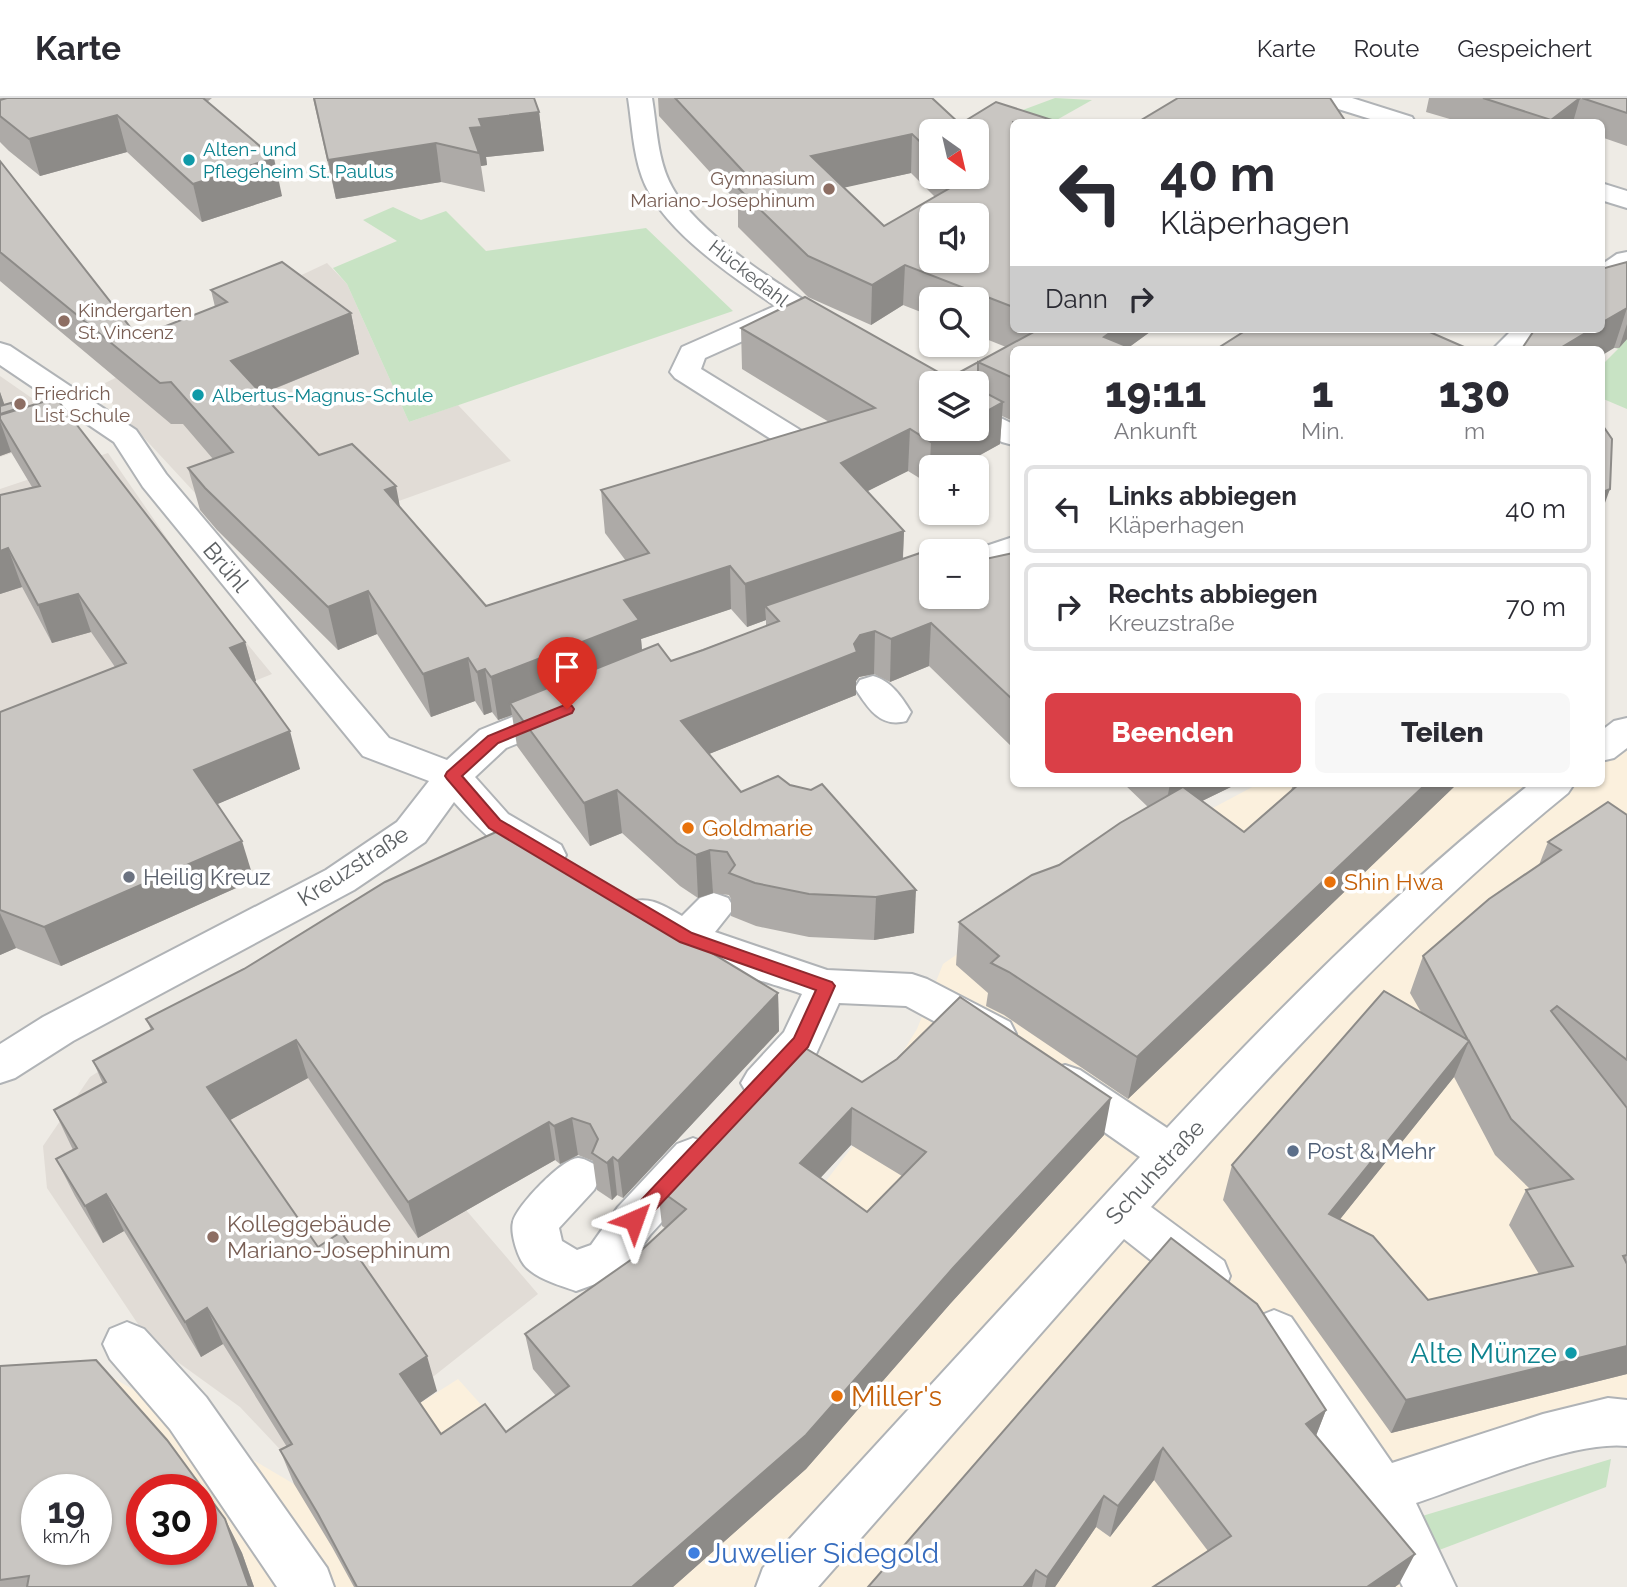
<!DOCTYPE html>
<html lang="de">
<meta charset="utf-8">
<style>
:root{--surface:#fff;--page:#f7f7f7;--text:#2b2b33;--muted:#7c7c81;--line:#e1e1e2;--accent:#da3f47}
body{margin:0;font-family:Raleway,sans-serif;background:var(--page);color:var(--text);height:100vh;display:flex;flex-direction:column;font-size:26px;white-space:nowrap}
*{box-sizing:border-box;margin:0}
p{font-size:23px;color:var(--muted)}
.icon{flex:none;width:38px;height:38px;fill:none;stroke:currentColor;stroke-width:2;stroke-linecap:round;stroke-linejoin:round}
.map{position:relative;flex:1;overflow:hidden}
.drawer{position:absolute;left:1010px;top:248px;width:595px;height:441px;display:flex;flex-direction:column;background:var(--surface);border-radius:10px;box-shadow:0 2px 5px #0004}
.drawer>*{flex:none}
.guide{position:absolute;left:1010px;top:21px;width:595px;height:214px;border-radius:10px;box-shadow:0 2px 5px #0004;background:#fff;color:var(--text);overflow:hidden}
.needle{width:46px;rotate:146deg}
.fabs{position:absolute;left:919px;top:21px;display:grid;gap:14px}
.fabs a{display:grid;place-items:center;width:70px;height:70px;border-radius:10px;background:var(--surface);box-shadow:0 2px 5px #0004;font-size:35px}
.speed{position:absolute;left:21px;top:1376px;display:flex;gap:14px;font-size:35px;font-weight:700;text-align:center}
.speed>*{display:grid;place-content:center;width:91px;height:91px;border-radius:50%;background:var(--surface);box-shadow:0 2px 5px #0004;line-height:1}
.speed small{font-size:18px;font-weight:400}
.speed .limit{border:10px solid #d22;background:#fff;color:#111}
.pin{position:absolute;display:grid;place-items:center;width:60px;height:60px;color:#fff;margin:-72px -30px;border-radius:50% 50% 50% 0;rotate:-45deg;box-shadow:0 0 7px #0007}
.pin .icon{rotate:45deg}
.me{position:absolute;width:77px;margin:-38px;rotate:43deg;stroke-linejoin:round;filter:drop-shadow(0 0 5px #0008)}
.turn{display:flex;align-items:center;gap:24px;height:147px;padding:0 35px;font-size:32px}
.turn .icon{width:91px;height:91px;stroke-width:2.5}
.turn b{display:block;font-size:49px;line-height:60px}
.then{display:flex;align-items:center;height:66px;padding:0 35px;background:#0003;gap:14px;font-size:26px}
.eta{display:flex;justify-content:space-evenly;align-items:center;height:119px;text-align:center}
.eta b{font-size:42px;font-weight:800;line-height:49px}
.action{display:flex;gap:14px;margin-top:auto;padding:14px 35px}
.action a{flex:1;height:80px;border-radius:10px;background:var(--accent);color:#fff;font-size:28px;font-weight:800;line-height:80px;text-align:center}
.action a+a{background:var(--page);color:var(--text)}
ul{padding:0;list-style:none}
li{display:flex;align-items:center;gap:21px;height:88px;margin:0 14px 10px;padding:0 21px;border:4px solid var(--line);border-radius:10px}
li div{flex:1}
li b{display:block;font-size:26px}
li em{font-style:normal}
header{display:flex;align-items:center;gap:42px;box-sizing:border-box;height:98px;padding:0 35px;background:var(--surface);border-bottom:2px solid var(--line)}
header strong{font-size:33px}
nav{display:flex;gap:38px;margin-inline-start:auto;font-size:24px}
.map>svg:first-child{display:block}
</style>
<header>
<strong>Karte</strong>
<nav><a>Karte</a><a>Route</a><a>Gespeichert</a></nav>
</header>
<div class="map">
<svg width="1627" height="1489" viewBox="0 0 1627 1489">
<rect width="100%" height="100%" fill="#eeebe5"/>
<path fill="#fbf0dd" fill-rule="evenodd" d="M1601,640L1627,648V1314L1365,1388L1417,1489H0V1276L110,1278L294,1386L458,1281L545,1378L657,1303L869,1027L861,1022L917,931L943,866L1021,812L1258,686H1601ZM37,1391H96V1451H37ZM142,1391H201V1451H142Z"/>
<g fill="#e1dcd6">
<path d="M327,165L347,186L409,324L458,307L511,363L382,409H208L97,289L162,257L168,240Z"/>
<path d="M0,278L79,333L0,359Z"/>
<path d="M108,355L202,491L272,576L153,624L0,676V391Z"/>
<path d="M174,924L308,979L418,1140L466,1112L538,1196L306,1379L240,1309L150,1244L47,1090L43,1048L90,979Z"/>
</g>
<g fill="#c8e3c4">
<path d="M1055,0L1092,2L1053,24L1009,17Z"/>
<path d="M393,109L421,122L446,113L486,153L646,130L733,213L409,324L347,186L333,170L397,143L363,122Z"/>
<path d="M1627,233V311L1601,300V268L1618,251L1603,246Z"/>
<path d="M1611,1361L1606,1389L1418,1460L1399,1425Z"/>
</g>
<g fill="none" stroke-linecap="round" stroke-linejoin="round">
<g stroke="#b0b3b6" stroke-width="4">
<g id="minor">
<path d="M628,0H652C657,29 657,62 672,89C699,139 796,198 846,228L850,234L846,240C826,245 810,231 794,220L705,260L701,271L826,348L830,355L826,362L815,364L804,362L675,280L670,274L682,249L775,208C731,177 661,132 642,79C633,54 632,26 628,0Z"/>
<path d="M1315,0H1352L1412,19L1415,24H1380L1319,5Z"/>
<path d="M1601,85L1627,93V110L1601,102Z"/>
<path d="M1627,154V174L1611,185L1601,187V167L1617,156Z"/>
<path d="M1513,231H1544L1523,252H1492Z"/>
<path d="M0,245L10,248L136,332L166,376L389,640L447,662L480,632L550,604L563,601L576,604L581,613L576,622L506,650L475,679L508,716L561,747L566,757L561,767C523,778 477,730 454,704L425,744L354,792L73,943L15,980L0,985V946L43,919L326,772L397,724L429,683L363,658L143,389L114,344L0,267Z"/>
<path d="M976,308L1013,326V347L1002,344L976,330Z"/>
<path d="M1013,439V460L976,473V453H971Z"/>
<path d="M873,578C891,583 901,598 911,614L906,623C880,630 868,610 855,590L860,582Z"/>
<path d="M1627,620V650L1614,660L1601,663V633L1614,623Z"/>
<path d="M1530,686H1574L1568,695C1415,819 1282,963 1151,1109L1224,1163L1230,1178L1224,1193L1207,1199L1190,1193L1124,1141L818,1489H756L763,1470L1140,1059L1050,996L1043,984L1050,972L1065,967L1080,972L1167,1030C1281,908 1399,789 1530,686Z"/>
<path d="M714,795L728,800L734,810L715,834L827,872L912,876L927,881L1010,924L1016,936L1010,948L995,953L980,948L906,908L839,905L816,956L778,997L763,1002L748,997L741,985L748,973L784,934L802,896C760,881 644,852 624,815L630,804C651,798 664,808 682,818L700,800Z"/>
<path d="M693,1040L709,1046L715,1059L709,1072L650,1137L623,1176L576,1193C559,1187 540,1182 527,1170C518,1162 510,1135 513,1124C516,1108 563,1060 578,1060C583,1060 590,1064 594,1066L601,1079L594,1092L559,1130L562,1143L577,1152L591,1147L618,1109L677,1046Z"/>
<path d="M1274,1212L1291,1219L1392,1365L1543,1316L1608,1300L1627,1302V1348C1574,1342 1470,1387 1416,1405L1456,1489H1403L1361,1407L1257,1249L1250,1234L1257,1219Z"/>
<path d="M127,1224L144,1231L206,1299L327,1470L334,1489H277L170,1331L110,1261L103,1246L110,1231Z"/>
</g>
</g>
<use href="#minor" fill="#fff" fill-rule="evenodd"/>
</g>
<g fill="#adaaa7" fill-rule="evenodd">
<path d="M0,0H212L207,4L282,98L202,124L127,54L40,78L9,53L0,44Z"/>
<path d="M313,0H534L539,14L544,53L486,59L487,67L481,68L485,94L441,84L336,101Z"/>
<path d="M658,0H932L960,26L1013,24V231H1154L1129,249L1013,252V323L1002,318L1000,346L929,386L908,373L867,393L904,433L903,461L931,499L1013,455V650L929,568L890,584L874,576L859,579L856,583V597L709,656L741,694L778,678L914,835L874,842L809,839L756,828L731,818V801L729,797L713,795L698,800L680,788L622,735L590,748L517,648L512,617L498,622L492,614L484,617L475,603L431,619L377,536L338,552L217,432L200,412L188,370L213,361L183,326H171L0,183V63L138,239L215,209L211,192L351,215L359,256L262,296L319,357L400,409L486,508L626,463L605,435L601,392L829,324L742,271L741,230L949,280L1006,249L976,237V201H931V218L903,207L871,227L808,199L738,129V105L659,18ZM931,33L976,79H931ZM911,75L935,99L884,128L844,89ZM731,511L747,529L766,522V528L671,563L642,552L641,541Z"/>
<path d="M1429,0H1627V48L1601,39V24H1460L1426,14Z"/>
<path d="M1627,164V241L1619,250H1614Z"/>
<path d="M0,294L4,306L16,312L245,544L256,583L254,584L300,671L217,706L254,782L61,868L16,850L0,857V614L115,569L91,534L52,545L22,489L0,496V397L32,389L11,354L0,358Z"/>
<path d="M1124,686H1237L1202,703L1244,734L1291,693L1293,686H1457L1128,1001L1004,917L986,908L988,895L956,867L959,824L1059,767L1148,709Z"/>
<path d="M1627,717V1276L1391,1335L1223,1102L1232,1067L1421,914L1410,895L1423,858L1539,767L1548,744ZM1454,979L1495,1057L1530,1091L1526,1092L1509,1127L1539,1176L1428,1202L1340,1121Z"/>
<path d="M778,895L779,933L623,1100L617,1097L612,1102L597,1092L593,1063L578,1057L560,1066L555,1062L418,1140L308,980L230,1022L318,1149L437,1293L420,1305L441,1336L506,1334L556,1298L533,1271L525,1236L632,1161L665,1130L662,1128L658,1091L862,984L1104,1037L950,1206L806,1371L673,1489H354L332,1449L294,1386L280,1352L287,1349L223,1246L201,1259L124,1133L103,1145L75,1098L56,1061L73,1052L54,1012L103,986L93,963L151,932L146,921ZM851,1047L902,1078L867,1114L820,1080Z"/>
<path d="M1171,1140L1326,1312L1316,1338L1399,1486L1395,1489H1153L1208,1453L1154,1382L1110,1439L1096,1429L1055,1489H868Z"/>
<path d="M0,1268L225,1421L242,1455L254,1489H0Z"/>
</g>
<g fill="#8d8b88">
<path d="M1580,0L1573,24H1550L1551,22Z"/>
<path d="M539,14L544,53L486,59L487,67L481,68L479,55L470,30L479,21Z"/>
<path d="M117,17L127,54L40,78L29,41Z"/>
<path d="M912,36L911,75L811,97V58Z"/>
<path d="M436,45L441,84L336,101L328,62Z"/>
<path d="M274,60L282,98L202,124L193,86Z"/>
<path d="M905,167L903,207L871,227L872,187Z"/>
<path d="M1627,210L1614,250L1601,258V252H1557L1592,231H1601V225Z"/>
<path d="M351,215L359,256L241,304L231,263Z"/>
<path d="M1627,226V241L1619,250Z"/>
<path d="M1115,231H1154L1128,250L1104,239Z"/>
<path d="M0,294L7,314L0,321Z"/>
<path d="M1003,304L1000,346L958,369H931V385L929,386L931,344L955,331H976V319Z"/>
<path d="M0,323L11,354L0,358Z"/>
<path d="M910,331L908,373L840,407L841,365Z"/>
<path d="M396,388L404,430L385,392Z"/>
<path d="M1610,391L1601,416V395Z"/>
<path d="M904,433L902,476L765,508L766,522L747,529L745,486Z"/>
<path d="M8,450L22,489L0,496V453Z"/>
<path d="M730,468L731,511L641,541L643,565L510,605L512,617L498,622L491,579L624,502Z"/>
<path d="M368,493L377,536L338,552L328,509Z"/>
<path d="M78,496L91,534L52,545L38,507Z"/>
<path d="M931,525L929,568L890,584L891,541Z"/>
<path d="M875,533L874,576L859,579L856,583V597L684,666L681,623L854,546L860,537Z"/>
<path d="M245,544L256,583L241,589L230,550Z"/>
<path d="M468,560L475,603L431,619L423,576Z"/>
<path d="M485,571L492,614L484,617L477,574Z"/>
<path d="M290,633L300,671L206,711L194,672Z"/>
<path d="M1170,686H1237L1163,722Z"/>
<path d="M1426,686H1457L1128,1001L1137,959Z"/>
<path d="M617,692L622,735L590,748L584,705Z"/>
<path d="M242,743L254,782L61,868L44,829Z"/>
<path d="M710,752L713,795L698,800L696,757Z"/>
<path d="M916,792L914,835L874,842L876,799Z"/>
<path d="M0,815L16,850L0,857Z"/>
<path d="M778,895L779,933L623,1100L618,1063Z"/>
<path d="M296,942L308,980L221,1027L207,989Z"/>
<path d="M1469,943L1454,979L1317,1150L1329,1116Z"/>
<path d="M1111,1000L1104,1037L950,1206L806,1371L673,1489H632L953,1170Z"/>
<path d="M852,1010L851,1047L800,1102V1065Z"/>
<path d="M572,1020L578,1057L560,1066L554,1028Z"/>
<path d="M549,1024L555,1062L418,1140L408,1104Z"/>
<path d="M613,1059L617,1097L612,1102L607,1065Z"/>
<path d="M106,1096L124,1133L103,1145L85,1108Z"/>
<path d="M207,1210L223,1246L201,1259L185,1224Z"/>
<path d="M1627,1248V1276L1391,1335L1406,1302Z"/>
<path d="M427,1258L437,1293L411,1311L400,1276Z"/>
<path d="M1326,1312L1313,1345L1306,1326Z"/>
<path d="M1163,1350L1154,1382L1110,1439L1118,1408Z"/>
<path d="M1104,1398L1096,1429L1055,1489H1045L1047,1479Z"/>
<path d="M225,1421L242,1455L254,1489H249Z"/>
<path d="M1415,1456L1399,1486L1395,1489H1367Z"/>
<path d="M1036,1472L1032,1489H1023Z"/>
</g>
<g fill="#c9c6c2" stroke="#8d8b88" stroke-width="2" fill-rule="evenodd">
<path d="M7,0H203L274,60L193,86L117,17L29,41L0,18V2Z"/>
<path d="M314,0H534L539,14L479,21L482,29L470,30L479,55L436,45L328,62Z"/>
<path d="M675,0H932L960,26L996,4L1058,24H1013V209L905,167L872,187L808,158L737,89L754,85ZM931,33H976V79H958L962,83L884,128L811,58L912,36L931,54ZM931,117H976V163H931Z"/>
<path d="M1178,0H1330L1346,24H1138Z"/>
<path d="M1483,0H1580L1551,22Z"/>
<path d="M1582,0H1627V15Z"/>
<path d="M1067,22L1075,24H1062Z"/>
<path d="M0,63L138,239L227,204L211,192L282,164L351,215L231,263L319,357L352,346L396,388L385,392L486,508L649,455L601,392L875,310L741,230L805,199L949,280L1039,231H1115L1104,239L1136,252H1013V280L978,264V291L1003,304L976,319V285H931V331H955L931,344L910,331L841,365L904,433L745,486L730,468L624,502L639,522L491,579L485,571L477,574L468,560L423,576L368,493L328,509L205,390L188,370L233,354L171,284L160,285L0,154Z"/>
<path d="M1627,164V210L1601,225V171Z"/>
<path d="M1248,231H1423L1471,252H1215Z"/>
<path d="M1535,231H1592L1557,252H1521Z"/>
<path d="M56,300L245,544L230,550L290,633L194,672L242,743L44,829L0,812V614L126,565L78,496L38,507L8,450L0,453V397L40,388L0,321V317Z"/>
<path d="M11,305L16,311L0,316V308Z"/>
<path d="M1601,325L1612,341L1610,391L1601,395Z"/>
<path d="M923,454L931,463V499H976V463L1013,455V602L931,525L891,541L875,533L860,537L854,546L857,554L681,623L741,694L778,678L790,687L811,692L822,686L916,792L876,799L809,796L755,785L729,775L735,767L727,754L710,752L696,757L677,745L617,692L584,705L510,605L658,546L671,563L703,552L779,523L765,508Z"/>
<path d="M1299,686H1426L1137,959L1009,874L991,865L999,858L959,824L1032,777L1059,767L1120,725L1183,689L1244,734Z"/>
<path d="M1608,704L1627,717V962L1557,908L1551,913L1627,1010V1157L1623,1158L1627,1166V1248L1406,1302L1232,1067L1384,893L1468,942L1423,858L1489,801L1561,752L1548,744ZM1469,943L1511,1021L1573,1081L1526,1092L1573,1168L1428,1202L1373,1138L1329,1116Z"/>
<path d="M505,730L778,895L618,1063L613,1059L607,1065L592,1055L598,1041L590,1026L572,1020L554,1028L549,1024L408,1104L296,942L207,989L318,1149L341,1134L427,1258L400,1276L441,1336L485,1306L506,1334L569,1288L525,1236L632,1161L686,1111L658,1091L795,944L862,984L897,961L960,899L1111,1000L953,1170L806,1337L632,1489H357L318,1416L280,1352L292,1346L207,1210L185,1224L106,1096L85,1108L56,1061L77,1050L54,1012L106,984L93,963L153,931L146,921L244,871L385,784ZM852,1010L926,1054L867,1114L800,1065Z"/>
<path d="M1171,1140L1257,1206L1326,1312L1306,1326L1415,1456L1367,1489H1153L1231,1438L1163,1350L1118,1408L1104,1398L1047,1479L1036,1472L1023,1489H868Z"/>
<path d="M96,1262L167,1342L225,1421L249,1489H27L29,1478L0,1482V1268ZM37,1391H96V1451H37ZM142,1391H201V1451H142Z"/>
</g>
<path fill="#da3f47" stroke="#8e292e" stroke-width="2" d="M567,606L572,608L574,611L572,615L498,645L462,678L500,722L692,835L832,884L835,888L808,949L640,1128L634,1131L627,1128L624,1122L627,1117L794,940L816,892L680,844L489,730L447,681L445,678L447,674L488,638Z"/>
<g fill="#0f9aa8" stroke="#fff" stroke-width="2.5">
<circle cx="189" cy="62" r="7"/>
<circle cx="198" cy="297" r="7"/>
<circle cx="1571" cy="1255" r="7"/>
</g>
<g fill="#8d6e63" stroke="#fff" stroke-width="2.5">
<circle cx="829" cy="91" r="7"/>
<circle cx="64" cy="223" r="7"/>
<circle cx="20" cy="306" r="7"/>
<circle cx="213" cy="1139" r="7"/>
</g>
<g fill="#e8710a" stroke="#fff" stroke-width="2.5">
<circle cx="688" cy="730" r="7"/>
<circle cx="1330" cy="784" r="7"/>
<circle cx="837" cy="1298" r="7"/>
</g>
<circle fill="#6b7280" stroke="#fff" stroke-width="2.5" cx="129" cy="779" r="7"/>
<circle fill="#5c6f8a" stroke="#fff" stroke-width="2.5" cx="1293" cy="1053" r="7"/>
<circle fill="#3f7fe0" stroke="#fff" stroke-width="2.5" cx="694" cy="1455" r="7"/>
<g text-anchor="middle" stroke-width="7" stroke-linejoin="round" paint-order="stroke">
<g font-size="19" fill="#0d838f" stroke="#fff" text-anchor="start">
<text x="203" y="58">Alten- und<tspan x="203" dy="22">Pflegeheim St. Paulus</tspan></text>
<text x="212" y="304">Albertus-Magnus-Schule</text>
</g>
<g font-size="19" fill="#785e54" stroke="#fff" text-anchor="start">
<text x="815" y="87" text-anchor="end">Gymnasium<tspan x="815" dy="22">Mariano-Josephinum</tspan></text>
<text x="78" y="219">Kindergarten<tspan x="78" dy="22">St. Vincenz</tspan></text>
<text x="34" y="302">Friedrich<tspan x="34" dy="22">List Schule</tspan></text>
</g>
<g font-size="19" fill="#5d6164" stroke="#fff">
<text transform="translate(749 175) rotate(38)" y="7">Hückedahl</text>
</g>
<g font-size="23" fill="#5d6164" stroke="#fff">
<text transform="translate(226 469) rotate(50)" y="8">Brühl</text>
<text transform="translate(353 768) rotate(-33)" y="8">Kreuzstraße</text>
<text transform="translate(1155 1074) rotate(-47)" y="8">Schuhstraße</text>
</g>
<g font-size="23" fill="#c56008" stroke="#fff" text-anchor="start">
<text x="702" y="738">Goldmarie</text>
<text x="1344" y="792">Shin Hwa</text>
</g>
<g font-size="23" fill="#5b616d" stroke="#fff" text-anchor="start">
<text x="143" y="787">Heilig Kreuz</text>
</g>
<g font-size="23" fill="#4e5e75" stroke="#fff" text-anchor="start">
<text x="1307" y="1061">Post &amp; Mehr</text>
</g>
<g font-size="23" fill="#785e54" stroke="#fff" text-anchor="start">
<text x="227" y="1134">Kolleggebäude<tspan x="227" dy="26">Mariano-Josephinum</tspan></text>
</g>
<g font-size="28" fill="#0d838f" stroke="#fff" text-anchor="end">
<text x="1557" y="1265">Alte Münze</text>
</g>
<g font-size="28" fill="#c56008" stroke="#fff" text-anchor="start">
<text x="851" y="1308">Miller's</text>
</g>
<g font-size="28" fill="#366cbe" stroke="#fff" text-anchor="start">
<text x="708" y="1465">Juwelier Sidegold</text>
</g>
</g>
</svg>
<div class="fabs">
<a><svg class="needle" viewBox="-14 -14 28 28"><path d="M0-13l5 13h-10z" fill="#e53935"/><path d="M0 13l5-13h-10z" fill="#7c7c81"/></svg></a>
<a><svg class="icon" aria-label="sound" viewBox="0 0 24 24"><path d="M4 9h4l5-4v14l-5-4H4zM17 9q2 3 0 6"/></svg></a>
<a><svg class="icon" aria-label="search" viewBox="0 0 24 24"><circle cx="10" cy="10" r="6"/><path d="M15 15l6 6"/></svg></a>
<a><svg class="icon" aria-label="layers" viewBox="0 0 24 24"><path d="M12 4l9 5-9 5-9-5zM3 14l9 5 9-5"/></svg></a>
<a>+</a>
<a>−</a>
</div>
<div class="speed"><div>19<small>km/h</small></div><div class="limit">30</div></div>
<div class="pin" style="left:567px;top:611px;background:#d93025"><svg class="icon" aria-label="arrive" viewBox="0 0 24 24"><path d="M6 21V4h12l-3 4 3 4H6"/></svg></div>
<svg class="me" style="left:634px;top:1122px" viewBox="-20 -20 40 40"><path d="M0-17L14 15 0 8-14 15z" fill="#da3f47" stroke="#fff" stroke-width="4"/></svg>
<div class="guide">
<div class="turn"><svg class="icon" aria-label="left" viewBox="0 0 24 24"><path d="M17 20v-9H6M10 6l-5 5 5 5"/></svg><div><b>40 m</b>Kläperhagen</div></div>
<div class="then">Dann<svg class="icon" aria-label="right" viewBox="0 0 24 24"><path d="M7 20v-9h11M14 6l5 5-5 5"/></svg></div>
</div>
<section class="drawer">
<div class="eta">
<div><b>19:11</b><p>Ankunft</p></div>
<div><b>1</b><p>Min.</p></div>
<div><b>130</b><p>m</p></div>
</div>
<ul>
<li><svg class="icon" aria-label="left" viewBox="0 0 24 24"><path d="M17 20v-9H6M10 6l-5 5 5 5"/></svg><div><b>Links abbiegen</b><p>Kläperhagen</p></div><em>40 m</em></li>
<li><svg class="icon" aria-label="right" viewBox="0 0 24 24"><path d="M7 20v-9h11M14 6l5 5-5 5"/></svg><div><b>Rechts abbiegen</b><p>Kreuzstraße</p></div><em>70 m</em></li>
</ul>
<div class="action"><a>Beenden</a><a>Teilen</a></div>
</section>
</div>
